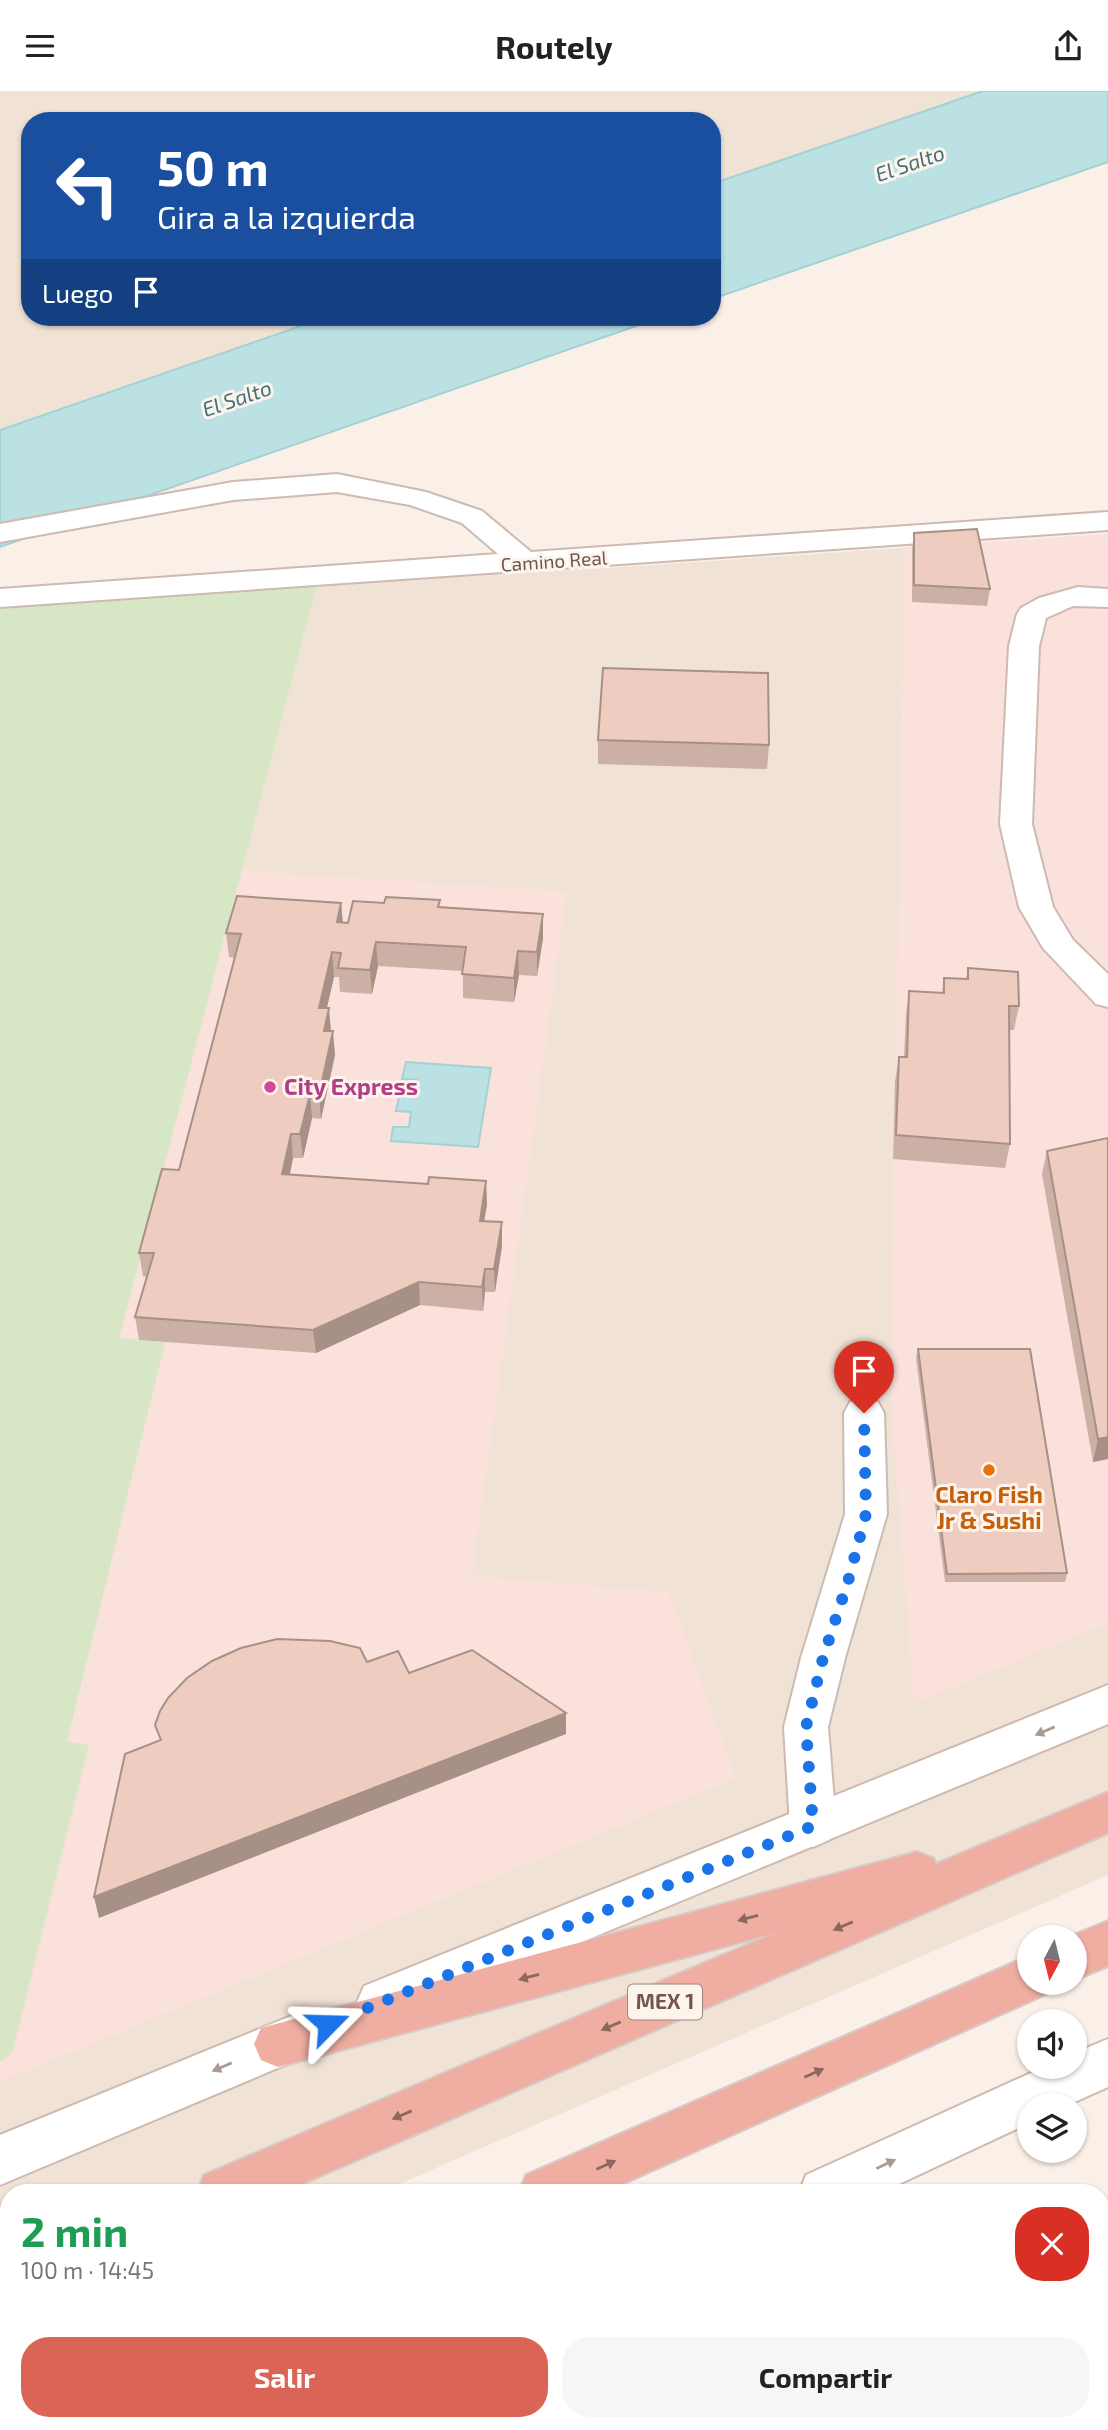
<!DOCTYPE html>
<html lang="es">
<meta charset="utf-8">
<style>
:root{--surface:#fff;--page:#f6f6f6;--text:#222;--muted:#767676;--accent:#da6456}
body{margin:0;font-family:"Exo 2",sans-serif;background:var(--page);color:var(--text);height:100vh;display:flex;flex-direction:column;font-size:26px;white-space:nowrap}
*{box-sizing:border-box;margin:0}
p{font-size:23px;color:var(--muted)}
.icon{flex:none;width:38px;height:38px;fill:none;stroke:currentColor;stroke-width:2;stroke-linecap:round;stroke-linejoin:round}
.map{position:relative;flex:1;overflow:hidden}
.drawer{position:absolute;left:0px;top:2093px;width:1110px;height:247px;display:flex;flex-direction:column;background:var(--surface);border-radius:28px 28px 0 0;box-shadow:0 2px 5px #0004}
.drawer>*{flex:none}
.hud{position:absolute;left:21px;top:21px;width:700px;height:214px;border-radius:28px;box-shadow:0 2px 5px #0004;background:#1a4fa0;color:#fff;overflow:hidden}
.needle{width:46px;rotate:187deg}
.buttons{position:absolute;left:1017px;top:1834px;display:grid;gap:14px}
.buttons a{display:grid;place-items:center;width:70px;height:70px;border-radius:50%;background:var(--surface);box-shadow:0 2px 5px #0004;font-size:35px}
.pin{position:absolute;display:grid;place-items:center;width:60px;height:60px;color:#fff;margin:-72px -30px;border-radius:50% 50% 50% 0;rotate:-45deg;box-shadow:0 0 7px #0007}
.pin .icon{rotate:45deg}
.me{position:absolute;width:77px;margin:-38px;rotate:68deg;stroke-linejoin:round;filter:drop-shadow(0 0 5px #0008)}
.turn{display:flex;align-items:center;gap:24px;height:147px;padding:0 21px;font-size:32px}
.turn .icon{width:91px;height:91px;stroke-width:2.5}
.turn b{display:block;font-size:49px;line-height:60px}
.then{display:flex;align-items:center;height:66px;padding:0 21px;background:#0003;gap:14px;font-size:26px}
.round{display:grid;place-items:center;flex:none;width:74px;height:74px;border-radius:28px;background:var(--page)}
.headline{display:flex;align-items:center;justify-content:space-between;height:119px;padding:0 21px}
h1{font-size:42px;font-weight:700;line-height:52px;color:#1e9e55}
.action{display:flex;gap:14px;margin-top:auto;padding:14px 21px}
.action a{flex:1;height:80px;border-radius:28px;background:var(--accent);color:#fff;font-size:28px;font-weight:700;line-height:80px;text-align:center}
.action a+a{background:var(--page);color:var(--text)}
header{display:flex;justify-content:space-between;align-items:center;height:91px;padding:0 21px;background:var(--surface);font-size:32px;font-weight:700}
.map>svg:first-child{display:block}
</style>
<header><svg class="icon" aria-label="menu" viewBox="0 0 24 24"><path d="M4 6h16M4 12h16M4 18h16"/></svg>Routely<svg class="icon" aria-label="share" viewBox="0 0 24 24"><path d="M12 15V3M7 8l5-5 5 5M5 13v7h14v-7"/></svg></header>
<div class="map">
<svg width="1108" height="2339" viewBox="0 0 1108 2339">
<rect width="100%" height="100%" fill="#faf0e7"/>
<g fill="#f1e2d6">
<path d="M0,0H983L712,93V30H30V226H327L0,338Z"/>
<path d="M1108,443V1784L379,2102H9V2263L0,2267V512L609,477Z"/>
</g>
<g fill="#fae1db">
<path d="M1108,443V1532L914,1613L890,1302L905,456Z"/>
<path d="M242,780L567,800L472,1485L669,1501L736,1687L0,1991V1971L13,1962L89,1655L66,1652L165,1252L119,1248Z"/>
</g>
<path fill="#d7e7c6" d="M317,493L119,1247L165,1251L67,1651L89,1654L12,1962L0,1971V512Z"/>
<g fill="#bce1e3" stroke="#a4d1d3" stroke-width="2">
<path d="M983,0H1108V71L712,208V93Z"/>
<path d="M327,226H662L0,456V339Z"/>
<path d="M406,971L491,977L478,1056L391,1050L393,1036H409L411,1021L396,1020L400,1002L414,1003L417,989L402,988Z"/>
</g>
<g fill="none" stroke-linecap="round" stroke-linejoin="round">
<g stroke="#cdbab1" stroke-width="4">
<g id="street">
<path d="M337,383L426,401L482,420L531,461L1108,421V439L0,516V498L498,463L462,432L410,414L337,401L233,409L0,451V433L233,391Z"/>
<path d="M1078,496L1108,498V516L1073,515L1046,527L1039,555L1032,733L1053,816L1073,849L1108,883V916L1096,913L1043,857L1019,816L1000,733L1009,555L1017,523L1021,517L1039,507Z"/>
<path d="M864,1306L878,1311L884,1322L887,1423L845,1567L828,1636L836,1735L829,1749L813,1756L797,1749L790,1735L784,1636L801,1567L845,1423L844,1322L850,1311Z"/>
</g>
</g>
<g stroke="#d0b9ae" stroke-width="4">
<g id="secondary">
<path d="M1108,1594V1633L381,1934L364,1927L357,1911L364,1895Z"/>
<path d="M306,1919L323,1926L330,1942L323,1958L0,2094V2044Z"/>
<path d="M1108,1948V1996L1068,2014H1029V2032L880,2102H799L806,2084L1044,1976H1074V1962Z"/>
<path d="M285,2331H352L348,2339H281Z"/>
</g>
</g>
<g stroke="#d5ccca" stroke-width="4">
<g id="highway">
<path d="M1108,1701V1742L281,2102H197L204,2084L775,1842L278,1976L261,1969L254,1953L261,1937L917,1761L933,1767L936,1773Z"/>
<path d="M1108,1830V1875L1074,1889V1846H1069Z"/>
<path d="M1029,1865V1892H1051L1046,1903L602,2102H519L526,2084Z"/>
<path d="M9,2167V2219L0,2223V2171Z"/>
<path d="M9,2311V2331H53L49,2339H0V2315Z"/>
</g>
</g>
<use href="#street" fill="#fff" fill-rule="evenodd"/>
<use href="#secondary" fill="#fff" fill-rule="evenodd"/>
<use href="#highway" fill="#f0aea2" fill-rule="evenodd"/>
</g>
<g fill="#cdb0a5">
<path d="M914,442L990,498L987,515L912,511V459Z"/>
<path d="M598,649L769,654L767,678L598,673Z"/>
<path d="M341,812L343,832H348L440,816L543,823V847L537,885L519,884L514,911L463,907V880L378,875L372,903L340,901L339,886H334L327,917L335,964L321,1028L312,1027L303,1067H293L290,1083L428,1093L486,1090L487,1114L484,1130L502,1131V1155L495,1201H485L483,1220L420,1214L316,1262L139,1249L135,1226L147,1186L143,1185L139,1162L179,1079L235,867L229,866L226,842Z"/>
<path d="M968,877L1019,915L1014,939H1009L1010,1053L1005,1077L893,1068L895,990L899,966H904L906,924L909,900L942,902L944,887L966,888Z"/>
<path d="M1047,1060L1108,1368L1093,1371L1042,1083Z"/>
<path d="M918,1258L1067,1482L1065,1491H945L916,1267Z"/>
</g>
<g fill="#a79086">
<path d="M341,812L343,836L337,831Z"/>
<path d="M543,823V847L537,885V861Z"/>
<path d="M376,851L378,875L372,903L370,879Z"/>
<path d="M518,860L519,884L514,911V887Z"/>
<path d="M332,861L334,886L321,941L319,917Z"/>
<path d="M329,917L331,941L324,940Z"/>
<path d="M333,940L335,964L321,1028L319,1004Z"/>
<path d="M310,1003L312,1027L303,1067L300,1043Z"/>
<path d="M291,1043L293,1067L285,1106L282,1083Z"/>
<path d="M486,1090L487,1114L480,1153V1130Z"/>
<path d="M502,1131V1155L495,1201L494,1178Z"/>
<path d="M485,1178V1201L483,1220L482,1196Z"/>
<path d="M419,1191L420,1214L316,1262L313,1239Z"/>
<path d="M1108,1346V1368L1093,1371L1098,1348Z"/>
<path d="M566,1622V1643L99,1827L94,1806Z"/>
</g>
<g fill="#eecdc0" stroke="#a79086" stroke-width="2">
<path d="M977,438L990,498L914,494V442Z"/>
<path d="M603,577L768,582L769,654L598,649Z"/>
<path d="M237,805L341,812L337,831L348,832L353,810L384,812L386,806L440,809L438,816L543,823L537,861L518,860L514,887L462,883L466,856L376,851L370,879L338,877L341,862L332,861L319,917H329L324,940H333L319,1004L310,1003L300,1043H291L282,1083L428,1093L429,1086L486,1090L480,1130L502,1131L494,1178H485L482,1196L419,1191L313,1239L135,1226L154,1162H139L162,1078L179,1079L241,843L226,842Z"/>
<path d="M968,877L1018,881L1019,915H1009L1010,1053L896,1044L899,966H907L909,900L944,902V887L968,888Z"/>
<path d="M1108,1047V1346L1098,1348L1047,1060Z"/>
<path d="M918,1258H1030L1067,1482L947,1483Z"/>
<path d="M277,1548L330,1550L360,1557L367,1571L398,1560L409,1582L472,1559L566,1622L94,1806L125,1663L161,1649L155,1634L160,1620L168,1607L187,1587L212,1570L241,1557Z"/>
</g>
<defs><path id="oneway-solid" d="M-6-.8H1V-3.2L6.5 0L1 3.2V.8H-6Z" transform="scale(1.75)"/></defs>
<g fill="#aa9a94">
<use href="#oneway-solid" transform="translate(1045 1640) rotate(157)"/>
<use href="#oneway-solid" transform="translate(222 1976) rotate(157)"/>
<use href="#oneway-solid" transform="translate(886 2073) rotate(-25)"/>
</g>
<g fill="#8b685e">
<use href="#oneway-solid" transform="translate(748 1827) rotate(165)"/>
<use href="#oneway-solid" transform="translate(843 1835) rotate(157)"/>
<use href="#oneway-solid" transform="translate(529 1886) rotate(165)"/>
<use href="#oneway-solid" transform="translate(611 1935) rotate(157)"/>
<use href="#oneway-solid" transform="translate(814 1982) rotate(-24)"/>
<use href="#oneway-solid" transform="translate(402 2024) rotate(157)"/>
<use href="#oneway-solid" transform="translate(606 2074) rotate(-24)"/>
</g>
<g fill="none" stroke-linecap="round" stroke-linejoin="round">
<path stroke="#1a73e8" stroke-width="12" stroke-dasharray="0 21.6" d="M328,1933L813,1735L806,1636L823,1567L849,1487L866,1423L864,1322"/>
</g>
<circle fill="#d1479c" stroke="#fdf5ed" stroke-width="2.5" cx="270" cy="996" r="7"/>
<circle fill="#e8710a" stroke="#fdf5ed" stroke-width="2.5" cx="989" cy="1379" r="7"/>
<g text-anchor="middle" stroke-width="6" stroke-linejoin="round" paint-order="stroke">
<g font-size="19" fill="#72564d" stroke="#fdf5ed">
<text transform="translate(554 470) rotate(-4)" y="7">Camino Real</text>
</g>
<g font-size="21" font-style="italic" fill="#427376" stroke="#fdf5ed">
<text transform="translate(910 73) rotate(-19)" y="7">El Salto</text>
<text transform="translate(237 308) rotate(-19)" y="7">El Salto</text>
</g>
<rect fill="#fdf5ed" stroke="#9c867d" stroke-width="2" x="628" y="1893.5" width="74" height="35" rx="5"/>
<g font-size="21" font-weight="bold" fill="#72564d">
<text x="665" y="1918">MEX 1</text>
</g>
<g font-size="23" font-weight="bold" fill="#b23c85" stroke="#fdf5ed" text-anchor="start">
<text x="284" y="1004">City Express</text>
</g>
<g font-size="23" font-weight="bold" fill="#c56008" stroke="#fdf5ed">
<text x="989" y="1412">Claro Fish<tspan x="989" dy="26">Jr &amp; Sushi</tspan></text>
</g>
</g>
</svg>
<div class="buttons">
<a><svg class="needle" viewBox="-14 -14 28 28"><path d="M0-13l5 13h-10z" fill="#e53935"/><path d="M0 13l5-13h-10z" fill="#767676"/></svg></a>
<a><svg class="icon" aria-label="sound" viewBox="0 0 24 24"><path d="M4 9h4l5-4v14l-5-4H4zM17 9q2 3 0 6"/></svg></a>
<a><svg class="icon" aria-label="layers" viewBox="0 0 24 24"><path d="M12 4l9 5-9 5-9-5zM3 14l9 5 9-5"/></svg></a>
</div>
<div class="pin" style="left:864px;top:1322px;background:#d93025"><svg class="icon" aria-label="arrive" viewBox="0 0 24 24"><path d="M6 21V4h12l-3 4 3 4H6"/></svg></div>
<svg class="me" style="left:328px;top:1933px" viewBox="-20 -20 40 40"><path d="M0-17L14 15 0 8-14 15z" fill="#1a73e8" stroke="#fff" stroke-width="4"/></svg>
<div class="hud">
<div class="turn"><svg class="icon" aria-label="left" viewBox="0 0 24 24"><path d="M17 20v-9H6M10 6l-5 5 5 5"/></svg><div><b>50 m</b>Gira a la izquierda</div></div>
<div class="then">Luego<svg class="icon" aria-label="arrive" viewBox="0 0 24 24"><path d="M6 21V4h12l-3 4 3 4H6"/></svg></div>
</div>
<section class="drawer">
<div class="headline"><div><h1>2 min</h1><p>100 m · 14:45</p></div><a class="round" style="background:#d93025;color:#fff"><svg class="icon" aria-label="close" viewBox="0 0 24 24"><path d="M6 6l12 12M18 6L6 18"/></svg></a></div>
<div class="action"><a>Salir</a><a>Compartir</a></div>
</section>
</div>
